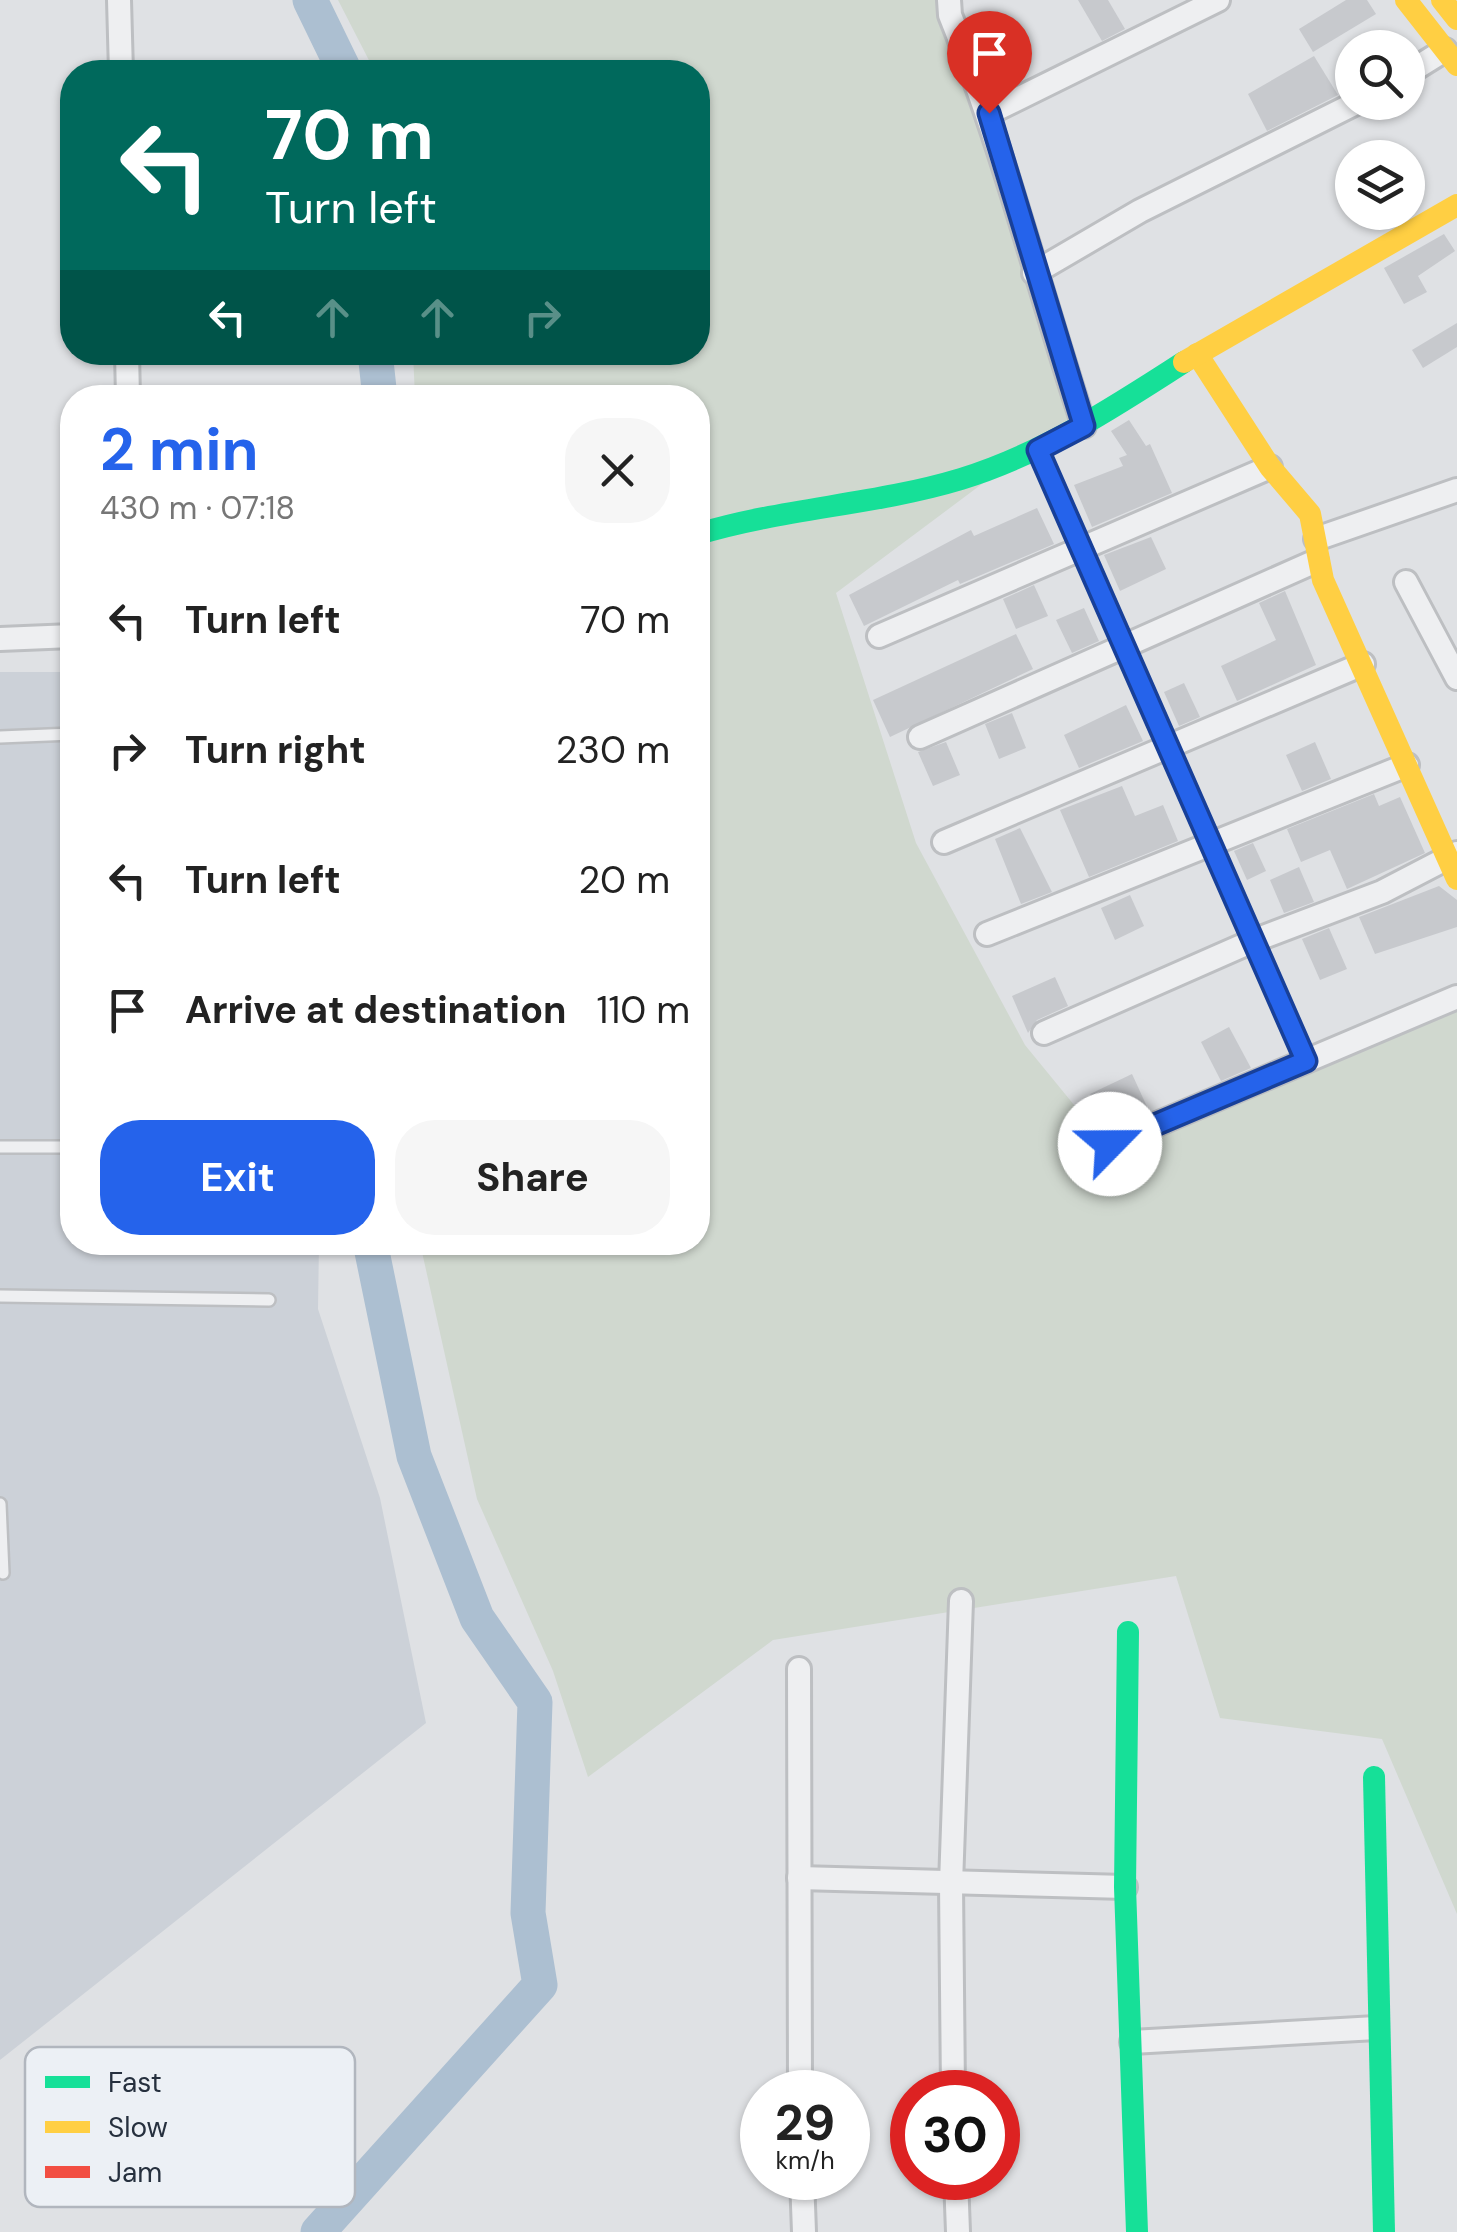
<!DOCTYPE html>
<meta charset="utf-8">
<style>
:root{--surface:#fff;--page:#f6f6f6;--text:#222;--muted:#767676;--accent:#2563eb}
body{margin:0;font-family:"DM Sans",sans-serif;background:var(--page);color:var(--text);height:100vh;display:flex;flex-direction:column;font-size:38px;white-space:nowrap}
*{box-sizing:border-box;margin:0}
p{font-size:32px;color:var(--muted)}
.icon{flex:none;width:55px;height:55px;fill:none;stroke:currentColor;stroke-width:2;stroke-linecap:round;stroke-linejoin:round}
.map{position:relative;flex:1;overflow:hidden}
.sheet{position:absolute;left:60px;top:385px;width:650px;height:870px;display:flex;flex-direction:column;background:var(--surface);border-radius:40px;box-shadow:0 2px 8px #0004}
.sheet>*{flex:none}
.top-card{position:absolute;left:60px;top:60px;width:650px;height:305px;border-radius:40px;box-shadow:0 2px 8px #0004;background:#00695c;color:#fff;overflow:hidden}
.fabs{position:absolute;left:1335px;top:30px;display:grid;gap:20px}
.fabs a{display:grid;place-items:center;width:90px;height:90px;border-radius:50%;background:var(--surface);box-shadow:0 2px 8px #0004;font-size:50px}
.speed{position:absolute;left:740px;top:2070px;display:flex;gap:20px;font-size:50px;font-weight:700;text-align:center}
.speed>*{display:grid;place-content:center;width:130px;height:130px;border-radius:50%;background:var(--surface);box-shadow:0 2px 8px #0004;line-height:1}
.speed small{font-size:25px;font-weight:400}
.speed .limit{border:15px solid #d22;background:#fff;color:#111}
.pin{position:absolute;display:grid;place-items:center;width:85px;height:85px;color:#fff;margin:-102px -42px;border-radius:50% 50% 50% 0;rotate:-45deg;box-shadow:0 0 10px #0007}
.pin .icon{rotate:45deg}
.me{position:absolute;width:110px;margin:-55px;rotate:67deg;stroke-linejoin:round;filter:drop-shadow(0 0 8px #0008)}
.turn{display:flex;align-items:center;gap:35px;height:210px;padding:0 40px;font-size:45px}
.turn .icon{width:130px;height:130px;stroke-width:2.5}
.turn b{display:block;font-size:70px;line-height:85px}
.lanes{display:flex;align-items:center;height:95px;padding:0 40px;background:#0003;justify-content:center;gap:50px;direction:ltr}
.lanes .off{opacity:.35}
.round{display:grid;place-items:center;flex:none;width:105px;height:105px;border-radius:40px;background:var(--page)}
.head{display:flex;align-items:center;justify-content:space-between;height:170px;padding:0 40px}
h1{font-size:60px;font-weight:700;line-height:75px;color:var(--accent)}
.button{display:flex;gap:20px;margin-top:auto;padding:20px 40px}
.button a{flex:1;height:115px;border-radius:40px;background:var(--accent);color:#fff;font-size:40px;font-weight:700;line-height:115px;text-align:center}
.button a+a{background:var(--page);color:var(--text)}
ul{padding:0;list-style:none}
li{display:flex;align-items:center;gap:30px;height:130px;padding:0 40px}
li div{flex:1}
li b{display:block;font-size:38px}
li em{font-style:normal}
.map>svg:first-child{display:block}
</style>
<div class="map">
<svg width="1457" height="2232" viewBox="0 0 1457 2232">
<rect width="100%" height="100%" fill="#dfe1e4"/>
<path fill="#ccd1d8" d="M0,672H72V1242L319,1243L318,1309L380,1498L426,1723L0,2060Z"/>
<path fill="#d0d8cf" d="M338,0H938L1069,419L836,593L916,843L1025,1045L1115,1155L1457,1011V1914L1382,1739L1220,1718L1176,1576L773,1640L588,1777L553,1671L477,1499L420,1243L698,1242V398L415,397L413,353L698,352V72H375Z"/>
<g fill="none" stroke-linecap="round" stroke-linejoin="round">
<g stroke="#acbfd1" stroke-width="35">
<path d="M310,0L345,72"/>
<path d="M375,352L380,398"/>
<path d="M318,2232L540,1985L528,1913L535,1702L477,1618L414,1456L370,1242"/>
</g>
</g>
<g fill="#c7c9cd">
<path d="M1078,0H1108L1125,29L1102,41Z"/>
<path d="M1346,0H1367L1376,14L1313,52L1299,29Z"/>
<path d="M1314,56L1338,95L1267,131L1248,94Z"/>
<path d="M1444,234L1455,251L1418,276L1427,292L1404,304L1384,268Z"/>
<path d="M1457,323V347L1423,368L1412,350Z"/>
<path d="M1129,420L1146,446L1150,444L1172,493L1092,527L1074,485L1123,466L1119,458L1127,455L1111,431Z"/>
<path d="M1037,508L1054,544L960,584L958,580L864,626L849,595L971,530L974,536Z"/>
<path d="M1151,537L1166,569L1120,591L1104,555Z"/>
<path d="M1034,585L1048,616L1016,629L1003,599Z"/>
<path d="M1285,591L1316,665L1237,701L1221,666L1276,640L1259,603Z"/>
<path d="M1084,608L1099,641L1072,653L1056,620Z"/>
<path d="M1016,634L1033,669L890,737L873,700Z"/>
<path d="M1184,683L1200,717L1179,726L1164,692Z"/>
<path d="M1126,705L1143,741L1079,768L1064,735Z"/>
<path d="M1012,713L1026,748L999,759L985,724Z"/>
<path d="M946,742L960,775L933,786L918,752Z"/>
<path d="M1315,742L1331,779L1302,791L1286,755Z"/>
<path d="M1122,786L1135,816L1163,805L1178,841L1089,877L1060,810Z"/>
<path d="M1374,794L1379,806L1400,797L1425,853L1347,889L1330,850L1301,862L1287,829Z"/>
<path d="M1020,828L1052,892L1021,904L995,839Z"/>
<path d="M1253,843L1266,871L1247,880L1234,851Z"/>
<path d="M1299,867L1314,902L1284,913L1270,880Z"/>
<path d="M1439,886L1457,900V927L1375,954L1359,917Z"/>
<path d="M1130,895L1144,926L1115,940L1101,908Z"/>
<path d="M1329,928L1347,969L1320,980L1302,939Z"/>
<path d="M1055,977L1068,1006L1037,1020L1028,1033L1012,996Z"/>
<path d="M1229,1027L1251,1068L1221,1081L1201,1042Z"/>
<path d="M1132,1074L1149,1111L1107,1129L1090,1094Z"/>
</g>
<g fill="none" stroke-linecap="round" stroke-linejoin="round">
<g stroke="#bdbfc2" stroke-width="16">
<g id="lane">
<path d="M0,737L72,734"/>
<path d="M0,1147H72"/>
<path d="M0,1296L269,1300"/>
<path d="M0,1504L3,1573"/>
</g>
</g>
<g stroke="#bdbfc2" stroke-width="28">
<g id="street">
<path d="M119,0L121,72"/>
<path d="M949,0L950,15C1004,149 1039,289 1084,426"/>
<path d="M1408,73L1445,50"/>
<path d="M989,113L1218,0"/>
<path d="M1034,273L1140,211L1358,102"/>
<path d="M127,352L128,398"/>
<path d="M1316,539L1457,490"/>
<path d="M1406,582L1457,678"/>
<path d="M879,636L1270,467"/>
<path d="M0,639L72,636"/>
<path d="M920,737L1316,561"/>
<path d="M944,842L1363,664"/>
<path d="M987,934L1407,765"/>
<path d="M1044,1033L1253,941L1382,892L1457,853"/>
<path d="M1110,1144L1457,997"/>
<path d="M799,1669L800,2092"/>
<path d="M799,1878L1125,1887"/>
<path d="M1132,2042L1376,2028"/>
<path d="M953,2092L951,1884L961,1601"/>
<path d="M802,2178L804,2232"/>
<path d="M956,2178L958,2232"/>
</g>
</g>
<use href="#lane" stroke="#eeeff1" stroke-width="11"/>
<use href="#street" stroke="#eeeff1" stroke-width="22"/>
<g stroke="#16e098" stroke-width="22">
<path d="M698,534C784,508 875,505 961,479C1042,454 1113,408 1184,362"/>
<path d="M1249,932L1306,1061"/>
<path d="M1128,1632L1125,1887L1137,2232"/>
<path d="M1374,1777L1384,2232"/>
</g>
<g stroke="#ffcf43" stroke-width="22">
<path d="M1406,0L1457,65"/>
<path d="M1442,0L1457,19"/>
<path d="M1197,354L1270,467L1310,514L1323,580L1457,879"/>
<path d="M1184,362L1457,205"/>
</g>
<path stroke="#f24e42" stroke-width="22" d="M1038,450L1249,932"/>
</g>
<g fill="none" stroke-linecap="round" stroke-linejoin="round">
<g stroke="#184099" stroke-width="25">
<path id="route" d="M989,113L1084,426L1038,450L1306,1061L1110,1144"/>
</g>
<use href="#route" stroke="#2563eb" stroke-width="18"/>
</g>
<rect x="25" y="2047" width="330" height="160" rx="15" fill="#ecf0f5" stroke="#b1b6be" stroke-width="2.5"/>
<rect x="45" y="2076" width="45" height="12" fill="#16e098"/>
<rect x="45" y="2121" width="45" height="12" fill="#ffcf43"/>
<rect x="45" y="2166" width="45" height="12" fill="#f24e42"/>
<g font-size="28" fill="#26303e">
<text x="108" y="2092">Fast</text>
<text x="108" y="2137">Slow</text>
<text x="108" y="2182">Jam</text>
</g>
</svg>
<div class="fabs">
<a><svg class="icon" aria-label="search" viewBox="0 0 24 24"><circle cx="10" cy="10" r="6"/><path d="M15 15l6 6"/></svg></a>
<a><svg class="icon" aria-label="layers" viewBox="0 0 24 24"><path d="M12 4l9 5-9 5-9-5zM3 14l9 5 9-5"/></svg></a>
</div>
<div class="speed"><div>29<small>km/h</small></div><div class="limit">30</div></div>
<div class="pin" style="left:989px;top:113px;background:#d93025"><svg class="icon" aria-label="arrive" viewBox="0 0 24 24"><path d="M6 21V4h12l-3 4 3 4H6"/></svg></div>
<svg class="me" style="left:1110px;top:1144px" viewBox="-20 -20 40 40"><circle r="19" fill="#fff"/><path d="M0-13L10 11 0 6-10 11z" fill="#2563eb"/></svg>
<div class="top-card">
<div class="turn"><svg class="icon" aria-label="left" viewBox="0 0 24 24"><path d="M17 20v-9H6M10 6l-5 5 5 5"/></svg><div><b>70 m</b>Turn left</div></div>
<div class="lanes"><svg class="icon" aria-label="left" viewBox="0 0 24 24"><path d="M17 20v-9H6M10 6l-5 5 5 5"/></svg><svg class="icon off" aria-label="ahead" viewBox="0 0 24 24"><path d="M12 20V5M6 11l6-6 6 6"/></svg><svg class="icon off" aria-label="ahead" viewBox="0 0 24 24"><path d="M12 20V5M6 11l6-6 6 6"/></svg><svg class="icon off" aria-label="right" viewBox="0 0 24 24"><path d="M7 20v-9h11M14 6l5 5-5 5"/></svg></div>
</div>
<section class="sheet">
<div class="head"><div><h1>2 min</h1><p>430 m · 07:18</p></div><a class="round"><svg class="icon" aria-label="close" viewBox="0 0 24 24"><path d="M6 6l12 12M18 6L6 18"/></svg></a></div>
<ul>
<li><svg class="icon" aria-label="left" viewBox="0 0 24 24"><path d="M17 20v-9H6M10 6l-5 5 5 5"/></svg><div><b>Turn left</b></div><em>70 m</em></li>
<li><svg class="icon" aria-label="right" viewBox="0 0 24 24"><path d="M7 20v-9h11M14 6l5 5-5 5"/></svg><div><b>Turn right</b></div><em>230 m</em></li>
<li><svg class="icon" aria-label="left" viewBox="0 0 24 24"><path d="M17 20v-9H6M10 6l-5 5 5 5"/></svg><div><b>Turn left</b></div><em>20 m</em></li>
<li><svg class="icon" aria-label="arrive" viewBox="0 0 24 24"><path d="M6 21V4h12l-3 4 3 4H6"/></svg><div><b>Arrive at destination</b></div><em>110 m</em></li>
</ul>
<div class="button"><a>Exit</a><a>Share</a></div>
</section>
</div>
